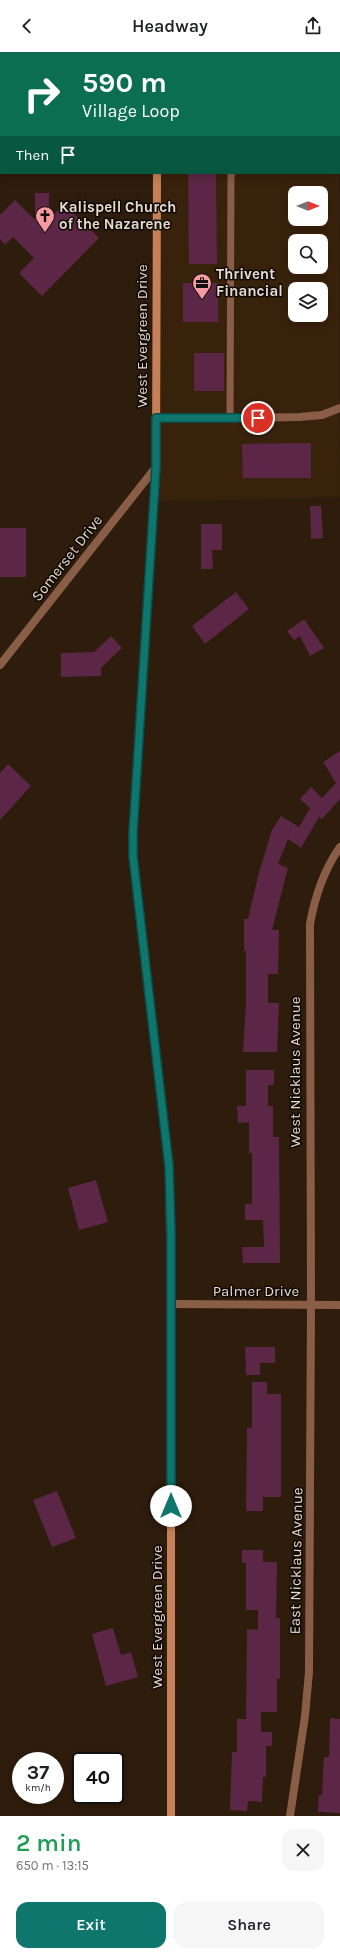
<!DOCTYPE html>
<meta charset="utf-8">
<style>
:root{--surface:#fff;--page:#f6f6f6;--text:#202124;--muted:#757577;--accent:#0f766e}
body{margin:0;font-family:Karla,sans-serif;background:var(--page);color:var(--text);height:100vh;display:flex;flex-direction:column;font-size:15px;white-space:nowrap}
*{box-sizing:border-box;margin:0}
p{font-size:13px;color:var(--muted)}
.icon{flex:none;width:22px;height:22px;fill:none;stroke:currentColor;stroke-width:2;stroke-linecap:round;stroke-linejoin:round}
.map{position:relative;height:1764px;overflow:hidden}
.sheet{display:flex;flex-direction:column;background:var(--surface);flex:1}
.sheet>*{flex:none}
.guide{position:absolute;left:0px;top:0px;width:340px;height:122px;box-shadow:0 2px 10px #0003;background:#0b6e4f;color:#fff;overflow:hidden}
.needle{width:26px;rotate:90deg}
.buttons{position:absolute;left:288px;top:134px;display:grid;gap:8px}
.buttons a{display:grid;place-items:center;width:40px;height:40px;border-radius:8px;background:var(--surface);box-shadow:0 2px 10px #0003;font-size:20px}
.speed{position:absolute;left:12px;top:1700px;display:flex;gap:8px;font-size:20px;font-weight:700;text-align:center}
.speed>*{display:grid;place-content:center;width:52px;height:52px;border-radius:50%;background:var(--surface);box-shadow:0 2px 10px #0003;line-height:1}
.speed small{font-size:10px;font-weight:400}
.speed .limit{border:2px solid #111;border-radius:6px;background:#fff;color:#111}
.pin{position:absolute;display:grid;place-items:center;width:34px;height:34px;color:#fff;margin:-17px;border:2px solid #fff;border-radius:50%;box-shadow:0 1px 4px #0007}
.me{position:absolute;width:44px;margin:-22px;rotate:0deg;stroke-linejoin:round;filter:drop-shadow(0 0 3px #0008)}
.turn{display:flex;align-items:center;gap:14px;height:84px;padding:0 16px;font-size:18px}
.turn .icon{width:52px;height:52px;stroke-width:2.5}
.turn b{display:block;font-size:28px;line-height:34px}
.then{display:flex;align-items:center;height:38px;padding:0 16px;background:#0003;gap:8px;font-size:15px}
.round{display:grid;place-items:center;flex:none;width:42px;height:42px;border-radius:12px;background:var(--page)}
.summary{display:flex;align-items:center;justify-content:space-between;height:68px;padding:0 16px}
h1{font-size:24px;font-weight:600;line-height:30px;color:#1e9e55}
.button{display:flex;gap:8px;margin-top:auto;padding:8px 16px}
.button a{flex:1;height:46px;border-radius:12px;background:var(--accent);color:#fff;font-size:16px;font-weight:600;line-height:46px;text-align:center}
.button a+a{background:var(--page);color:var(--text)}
header{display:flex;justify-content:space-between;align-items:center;height:52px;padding:0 16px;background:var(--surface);font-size:18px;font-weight:600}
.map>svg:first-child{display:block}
</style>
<header><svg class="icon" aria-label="back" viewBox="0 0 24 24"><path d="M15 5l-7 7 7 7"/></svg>Headway<svg class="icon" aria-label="share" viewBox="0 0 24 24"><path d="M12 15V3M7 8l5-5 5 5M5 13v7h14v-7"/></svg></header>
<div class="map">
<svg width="340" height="1764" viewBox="0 0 340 1764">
<rect width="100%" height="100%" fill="#2e1c0c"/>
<path fill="#39220c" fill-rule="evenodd" d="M339,26L340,445L158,449L152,121H339ZM295,141H321V167H295ZM295,189H321V215H295ZM295,237H321V263H295Z"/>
<g fill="#5c2646">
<path d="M188,121H216L217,212H189Z"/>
<path d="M35,141H49V167L64,152L99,186L42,244L19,221L34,206L13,185L5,193L0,187V163L15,148L35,168Z"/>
<rect x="183" y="231" width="35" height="39"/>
<rect x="194" y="301" width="30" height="38"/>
<path d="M311,391V426H243L242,392Z"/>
<path d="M310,454H321L323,486L311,487Z"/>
<path d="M201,472H222V498H212L213,517H201Z"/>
<rect x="0" y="476" width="26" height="49"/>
<path d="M236,540L249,557L205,592L192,574Z"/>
<path d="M304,567L324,596L310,604L300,584L294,588L287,579Z"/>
<path d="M111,584L122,596L101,616V624L61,625V601L94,600Z"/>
<path d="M340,699V747L322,767L319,765L301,796L288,787L278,812L288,816L272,878H279L278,922H268V951H279L277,1000H243L246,951V899H244V867H248L259,820L272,778L281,764L299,775L310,756L300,747L311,735L322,746L336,731L323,710Z"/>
<path d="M8,712L31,734L0,768V721Z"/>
<path d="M246,1018H274V1033H268V1054H273V1085H279L280,1211H243L242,1195H264L263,1168H245V1152H252V1101H249V1070L238,1071L237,1054H246Z"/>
<path d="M96,1128L108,1170L79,1178L68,1136Z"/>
<path d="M245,1295H275V1311H260V1323H246Z"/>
<path d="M252,1330H267V1342H281V1445H263V1459H246L247,1376H252Z"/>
<path d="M57,1439L76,1486L52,1495L33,1448Z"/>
<path d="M242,1498H263V1510H277L276,1566H280V1627H277V1660H261V1680H272V1694H266V1725H263L262,1750L248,1749L247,1759L230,1758L232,1700H237V1667H246L247,1577L258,1578V1558H246V1511H242Z"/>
<path d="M113,1576L121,1603L131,1600L138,1625L106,1634L92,1582Z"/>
<path d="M330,1666L340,1667V1761L318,1760L319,1743H322L324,1705H329Z"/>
</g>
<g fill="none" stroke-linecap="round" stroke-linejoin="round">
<g stroke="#7d6d60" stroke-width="2" stroke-dasharray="3 2" stroke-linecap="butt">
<path d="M0,17H1"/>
<path d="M339,20H340"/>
</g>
<g stroke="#8a5e46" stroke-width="7">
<path d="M339,111H340"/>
<path d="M230,366L231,123L232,121"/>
</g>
<g stroke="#8a5e46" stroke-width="8">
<path d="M156,367L300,365L322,363L340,356"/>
<path d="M0,613L156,415"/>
<path d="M171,1252L340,1253"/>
<path d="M290,1764L305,1664L309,1620L311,1253L310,872C315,844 323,819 340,795"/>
</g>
<g stroke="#c68058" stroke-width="8">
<path d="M339,38H340"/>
<path d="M0,39H1"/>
<path d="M157,121L156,415L133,781V804L169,1115L171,1252V1764"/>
</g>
</g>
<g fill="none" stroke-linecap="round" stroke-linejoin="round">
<g stroke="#0a4d48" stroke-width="10">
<path id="route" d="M171,1454V1183L169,1114L133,804V781L156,415V366H258"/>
</g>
<use href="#route" stroke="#0f766e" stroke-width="7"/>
</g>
<defs>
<g id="church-pin" transform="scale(1)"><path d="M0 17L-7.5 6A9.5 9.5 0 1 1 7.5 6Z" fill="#f49aa0" stroke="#100904"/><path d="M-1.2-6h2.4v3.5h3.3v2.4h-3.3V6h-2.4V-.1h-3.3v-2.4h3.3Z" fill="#111"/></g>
<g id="office-pin" transform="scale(1)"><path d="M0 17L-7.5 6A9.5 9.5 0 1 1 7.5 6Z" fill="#f49aa0" stroke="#100904"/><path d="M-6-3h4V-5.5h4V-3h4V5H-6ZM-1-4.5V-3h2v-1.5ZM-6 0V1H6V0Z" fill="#111"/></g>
</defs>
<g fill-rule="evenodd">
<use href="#church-pin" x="45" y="164"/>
<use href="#office-pin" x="202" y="231"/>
</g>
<g text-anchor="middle" stroke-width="3" stroke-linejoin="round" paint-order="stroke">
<g font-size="15" font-weight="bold" fill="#e7dbd1" stroke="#100904" text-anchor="start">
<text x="59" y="160">Kalispell Church<tspan x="59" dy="17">of the Nazarene</tspan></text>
<text x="216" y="227">Thrivent<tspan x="216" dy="17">Financial</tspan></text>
</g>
<g font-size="15" fill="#e7dbd1" stroke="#100904">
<text transform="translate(142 284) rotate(-90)" y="5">West Evergreen Drive</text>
<text transform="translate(67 506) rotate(-52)" y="5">Somerset Drive</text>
<text transform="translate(295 1020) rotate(-90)" y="5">West Nicklaus Avenue</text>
<text x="256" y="1244">Palmer Drive</text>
<text transform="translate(296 1509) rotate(-89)" y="5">East Nicklaus Avenue</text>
<text transform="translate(157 1565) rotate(-90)" y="5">West Evergreen Drive</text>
</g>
</g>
</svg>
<div class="buttons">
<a><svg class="needle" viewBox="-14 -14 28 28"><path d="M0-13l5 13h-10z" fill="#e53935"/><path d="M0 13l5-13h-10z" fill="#757577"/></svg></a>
<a><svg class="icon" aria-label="search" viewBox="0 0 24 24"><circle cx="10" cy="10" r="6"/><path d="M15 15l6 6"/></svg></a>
<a><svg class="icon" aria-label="layers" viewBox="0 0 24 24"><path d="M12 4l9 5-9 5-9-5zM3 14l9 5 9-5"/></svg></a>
</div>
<div class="speed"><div>37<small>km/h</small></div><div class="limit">40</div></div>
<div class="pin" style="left:258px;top:366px;background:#d93025"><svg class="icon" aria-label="arrive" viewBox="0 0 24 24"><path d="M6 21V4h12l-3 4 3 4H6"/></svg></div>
<svg class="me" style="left:171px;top:1454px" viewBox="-20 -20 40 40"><circle r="19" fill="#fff"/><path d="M0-13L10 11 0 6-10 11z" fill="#0f766e"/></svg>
<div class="guide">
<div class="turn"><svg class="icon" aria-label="right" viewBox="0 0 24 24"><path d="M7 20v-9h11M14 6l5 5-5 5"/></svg><div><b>590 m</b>Village Loop</div></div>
<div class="then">Then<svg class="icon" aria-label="arrive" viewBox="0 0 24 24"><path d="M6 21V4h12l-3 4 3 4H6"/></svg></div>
</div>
</div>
<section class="sheet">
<div class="summary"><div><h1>2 min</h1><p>650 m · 13:15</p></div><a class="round"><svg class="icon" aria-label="close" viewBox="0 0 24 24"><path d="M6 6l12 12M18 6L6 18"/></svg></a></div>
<div class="button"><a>Exit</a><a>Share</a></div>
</section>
